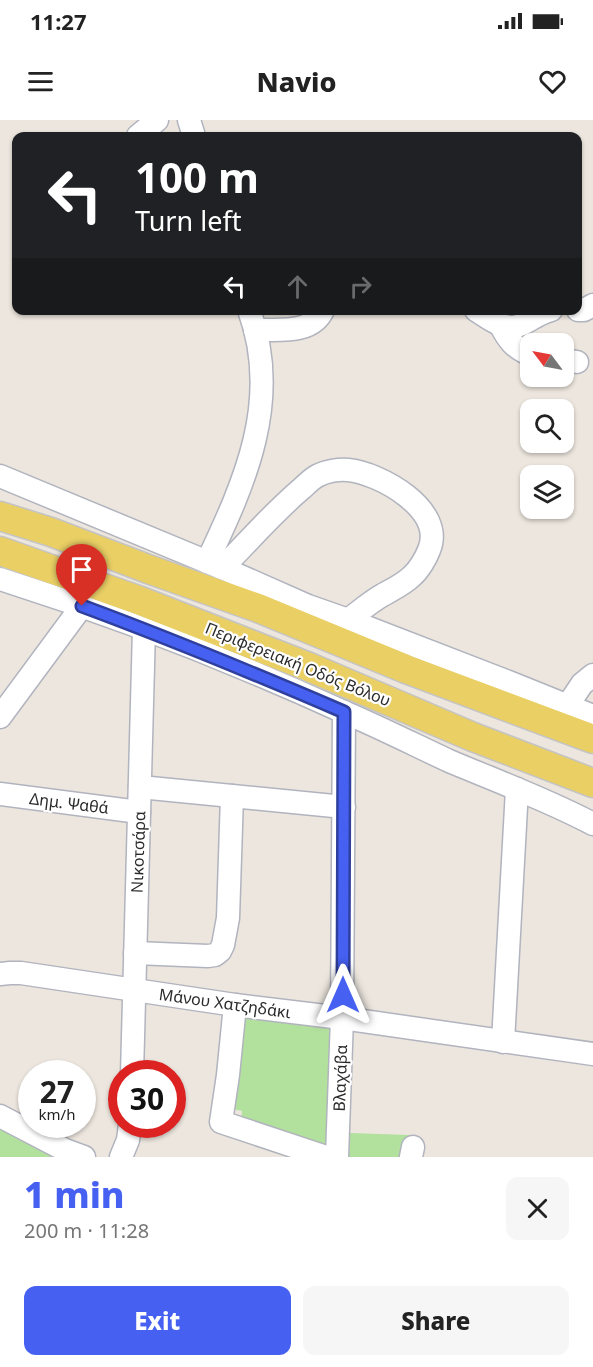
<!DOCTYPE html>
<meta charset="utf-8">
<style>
:root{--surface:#fff;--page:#f6f6f6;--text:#222;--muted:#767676;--accent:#4661f1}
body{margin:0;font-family:"Noto Sans",sans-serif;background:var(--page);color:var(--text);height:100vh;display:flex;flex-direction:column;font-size:22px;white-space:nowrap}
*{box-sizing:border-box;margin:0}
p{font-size:20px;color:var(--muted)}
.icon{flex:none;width:33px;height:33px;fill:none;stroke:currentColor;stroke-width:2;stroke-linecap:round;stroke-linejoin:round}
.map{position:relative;height:1037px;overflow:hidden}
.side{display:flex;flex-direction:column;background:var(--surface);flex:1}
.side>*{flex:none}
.hud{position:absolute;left:12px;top:12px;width:570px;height:183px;border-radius:12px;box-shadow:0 2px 4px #0004;background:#202124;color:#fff;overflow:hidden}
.needle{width:39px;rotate:302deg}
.tools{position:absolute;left:520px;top:213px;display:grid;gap:12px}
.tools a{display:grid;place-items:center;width:54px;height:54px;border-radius:12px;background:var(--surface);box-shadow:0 2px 4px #0004;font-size:30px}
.speed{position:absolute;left:18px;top:940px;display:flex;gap:12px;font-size:30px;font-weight:700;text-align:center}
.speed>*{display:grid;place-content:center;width:78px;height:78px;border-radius:50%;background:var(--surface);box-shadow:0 2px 4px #0004;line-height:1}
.speed small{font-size:15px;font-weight:400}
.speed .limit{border:9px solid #d22;background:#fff;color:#111}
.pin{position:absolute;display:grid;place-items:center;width:51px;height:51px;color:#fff;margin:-62px -26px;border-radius:50% 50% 50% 0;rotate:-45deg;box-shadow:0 0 6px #0007}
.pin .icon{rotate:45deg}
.me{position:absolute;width:66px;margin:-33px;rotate:0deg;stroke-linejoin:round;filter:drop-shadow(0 0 4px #0008)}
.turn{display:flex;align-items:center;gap:21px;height:126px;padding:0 24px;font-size:27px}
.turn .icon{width:78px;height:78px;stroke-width:2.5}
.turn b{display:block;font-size:42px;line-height:51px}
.lanes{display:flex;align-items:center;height:57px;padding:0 24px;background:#0003;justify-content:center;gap:30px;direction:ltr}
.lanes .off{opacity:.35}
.round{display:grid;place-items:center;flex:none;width:63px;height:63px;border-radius:12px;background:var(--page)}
.headline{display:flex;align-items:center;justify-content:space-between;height:102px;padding:0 24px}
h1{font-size:36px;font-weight:800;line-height:45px;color:var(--accent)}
.button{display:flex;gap:12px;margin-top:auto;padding:12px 24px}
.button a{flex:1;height:69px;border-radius:12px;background:var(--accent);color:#fff;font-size:24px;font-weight:800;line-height:69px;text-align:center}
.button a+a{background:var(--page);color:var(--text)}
.status{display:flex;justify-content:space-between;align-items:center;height:42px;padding:0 30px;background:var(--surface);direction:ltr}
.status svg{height:16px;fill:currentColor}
header{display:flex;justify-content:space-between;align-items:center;height:78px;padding:0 24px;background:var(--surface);font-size:27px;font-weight:800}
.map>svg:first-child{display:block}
</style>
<div class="status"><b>11:27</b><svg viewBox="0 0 49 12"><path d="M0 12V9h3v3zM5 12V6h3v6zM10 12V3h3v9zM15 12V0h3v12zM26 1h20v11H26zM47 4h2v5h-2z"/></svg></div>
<header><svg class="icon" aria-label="menu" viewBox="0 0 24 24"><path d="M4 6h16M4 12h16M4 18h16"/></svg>Navio<svg class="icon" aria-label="heart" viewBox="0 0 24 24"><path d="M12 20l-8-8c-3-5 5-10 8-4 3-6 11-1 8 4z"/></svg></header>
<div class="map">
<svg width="593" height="1037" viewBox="0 0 593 1037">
<rect width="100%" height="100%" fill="#ece6de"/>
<g fill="#b2e09d">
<path d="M238,897L333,909L330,1033L241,1004L242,991L228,988Z"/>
<path d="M0,1004L54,1037H0Z"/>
<path d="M350,1013L409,1015L405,1037H347Z"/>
</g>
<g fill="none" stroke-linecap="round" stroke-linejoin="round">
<g stroke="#b1b4be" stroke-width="25">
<g id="minor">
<path d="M189,0L194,16"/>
<path d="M138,16L157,0"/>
<path d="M476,190C488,198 506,212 520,205C531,200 539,193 551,190"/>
<path d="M578,190H584L593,185"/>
<path d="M500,204C508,220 514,228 531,235"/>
<path d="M255,210C279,209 311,215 323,190"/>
<path d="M564,240L577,242"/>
<path d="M0,356L222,448L308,486L348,500L511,563L593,596"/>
<path d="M207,442C245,362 282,280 249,190"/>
<path d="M222,448C248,422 272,394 300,370C305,366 311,359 317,356C326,351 339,349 348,350C380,353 446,390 429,430C426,438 419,450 412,456C403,465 391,470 381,476C369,483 359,492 348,500"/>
<path d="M0,459C117,496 232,541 344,592C379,607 413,624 447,640C496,661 546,679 593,704"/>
<path d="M568,585L582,564L593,555"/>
<path d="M0,597L82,486"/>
<path d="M140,667L344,687"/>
<path d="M0,674L139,692"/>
<path d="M135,833L208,836L215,835L220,831L223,825L228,798L232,676"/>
<path d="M0,854L10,853H21L235,885L342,898L593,934"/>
<path d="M235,885L228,955L221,1002L326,1037"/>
<path d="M503,922L517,669"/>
<path d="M132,954L144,509"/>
<path d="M0,996L65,1030L84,1037"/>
<path d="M121,1037L128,1020L130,1005"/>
<path d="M337,1037L342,898L344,592"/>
<path d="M411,1037L413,1027"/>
</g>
</g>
<g stroke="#c4c4c4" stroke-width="31">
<g id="major">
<path d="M0,396L51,412L148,449L258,488L406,549L593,619"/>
<path d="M0,431L138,480L309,547L473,617L593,663"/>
</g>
</g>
<use href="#minor" stroke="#fff" stroke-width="22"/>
<use href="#major" stroke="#eacf65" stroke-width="28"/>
</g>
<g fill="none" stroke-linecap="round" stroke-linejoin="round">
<g stroke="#2e3f9d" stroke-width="15">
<path id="route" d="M82,486C171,519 258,555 344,592L343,875"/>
</g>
<use href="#route" stroke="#4661f1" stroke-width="10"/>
</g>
<g text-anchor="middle" stroke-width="4.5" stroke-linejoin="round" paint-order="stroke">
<g font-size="16" fill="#2b2b2b" stroke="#fff">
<text transform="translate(298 544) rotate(22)" y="6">Περιφερειακή Οδός Βόλου</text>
<text transform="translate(69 683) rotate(7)" y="6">Δημ. Ψαθά</text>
<text transform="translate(138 732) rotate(-88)" y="6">Νικοτσάρα</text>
<text transform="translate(225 883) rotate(8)" y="6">Μάνου Χατζηδάκι</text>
<text transform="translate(340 958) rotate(-88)" y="6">Βλαχάβα</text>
</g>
</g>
</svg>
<div class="tools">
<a><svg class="needle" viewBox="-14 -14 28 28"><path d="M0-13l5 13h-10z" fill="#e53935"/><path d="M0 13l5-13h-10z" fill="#767676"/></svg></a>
<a><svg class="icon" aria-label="search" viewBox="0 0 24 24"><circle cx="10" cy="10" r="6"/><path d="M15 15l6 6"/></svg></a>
<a><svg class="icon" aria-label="layers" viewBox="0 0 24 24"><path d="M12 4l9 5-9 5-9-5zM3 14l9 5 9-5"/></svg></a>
</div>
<div class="speed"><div>27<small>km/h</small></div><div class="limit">30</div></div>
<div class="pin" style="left:82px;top:486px;background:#d93025"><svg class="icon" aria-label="arrive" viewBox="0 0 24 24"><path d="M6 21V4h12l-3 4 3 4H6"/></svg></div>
<svg class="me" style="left:343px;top:875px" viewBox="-20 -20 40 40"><path d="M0-17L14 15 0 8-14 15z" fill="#4661f1" stroke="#fff" stroke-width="4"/></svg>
<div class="hud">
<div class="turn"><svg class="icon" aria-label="left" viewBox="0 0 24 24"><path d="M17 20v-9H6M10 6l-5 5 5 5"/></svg><div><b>100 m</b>Turn left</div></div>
<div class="lanes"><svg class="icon" aria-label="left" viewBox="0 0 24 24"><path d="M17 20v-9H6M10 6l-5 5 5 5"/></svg><svg class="icon off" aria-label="ahead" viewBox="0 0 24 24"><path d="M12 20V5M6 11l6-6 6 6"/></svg><svg class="icon off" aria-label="right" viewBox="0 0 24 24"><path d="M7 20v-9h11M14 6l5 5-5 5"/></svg></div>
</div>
</div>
<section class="side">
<div class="headline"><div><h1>1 min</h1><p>200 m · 11:28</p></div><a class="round"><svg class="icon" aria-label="close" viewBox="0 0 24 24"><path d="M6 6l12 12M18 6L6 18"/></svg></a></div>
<div class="button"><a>Exit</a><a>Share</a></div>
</section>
